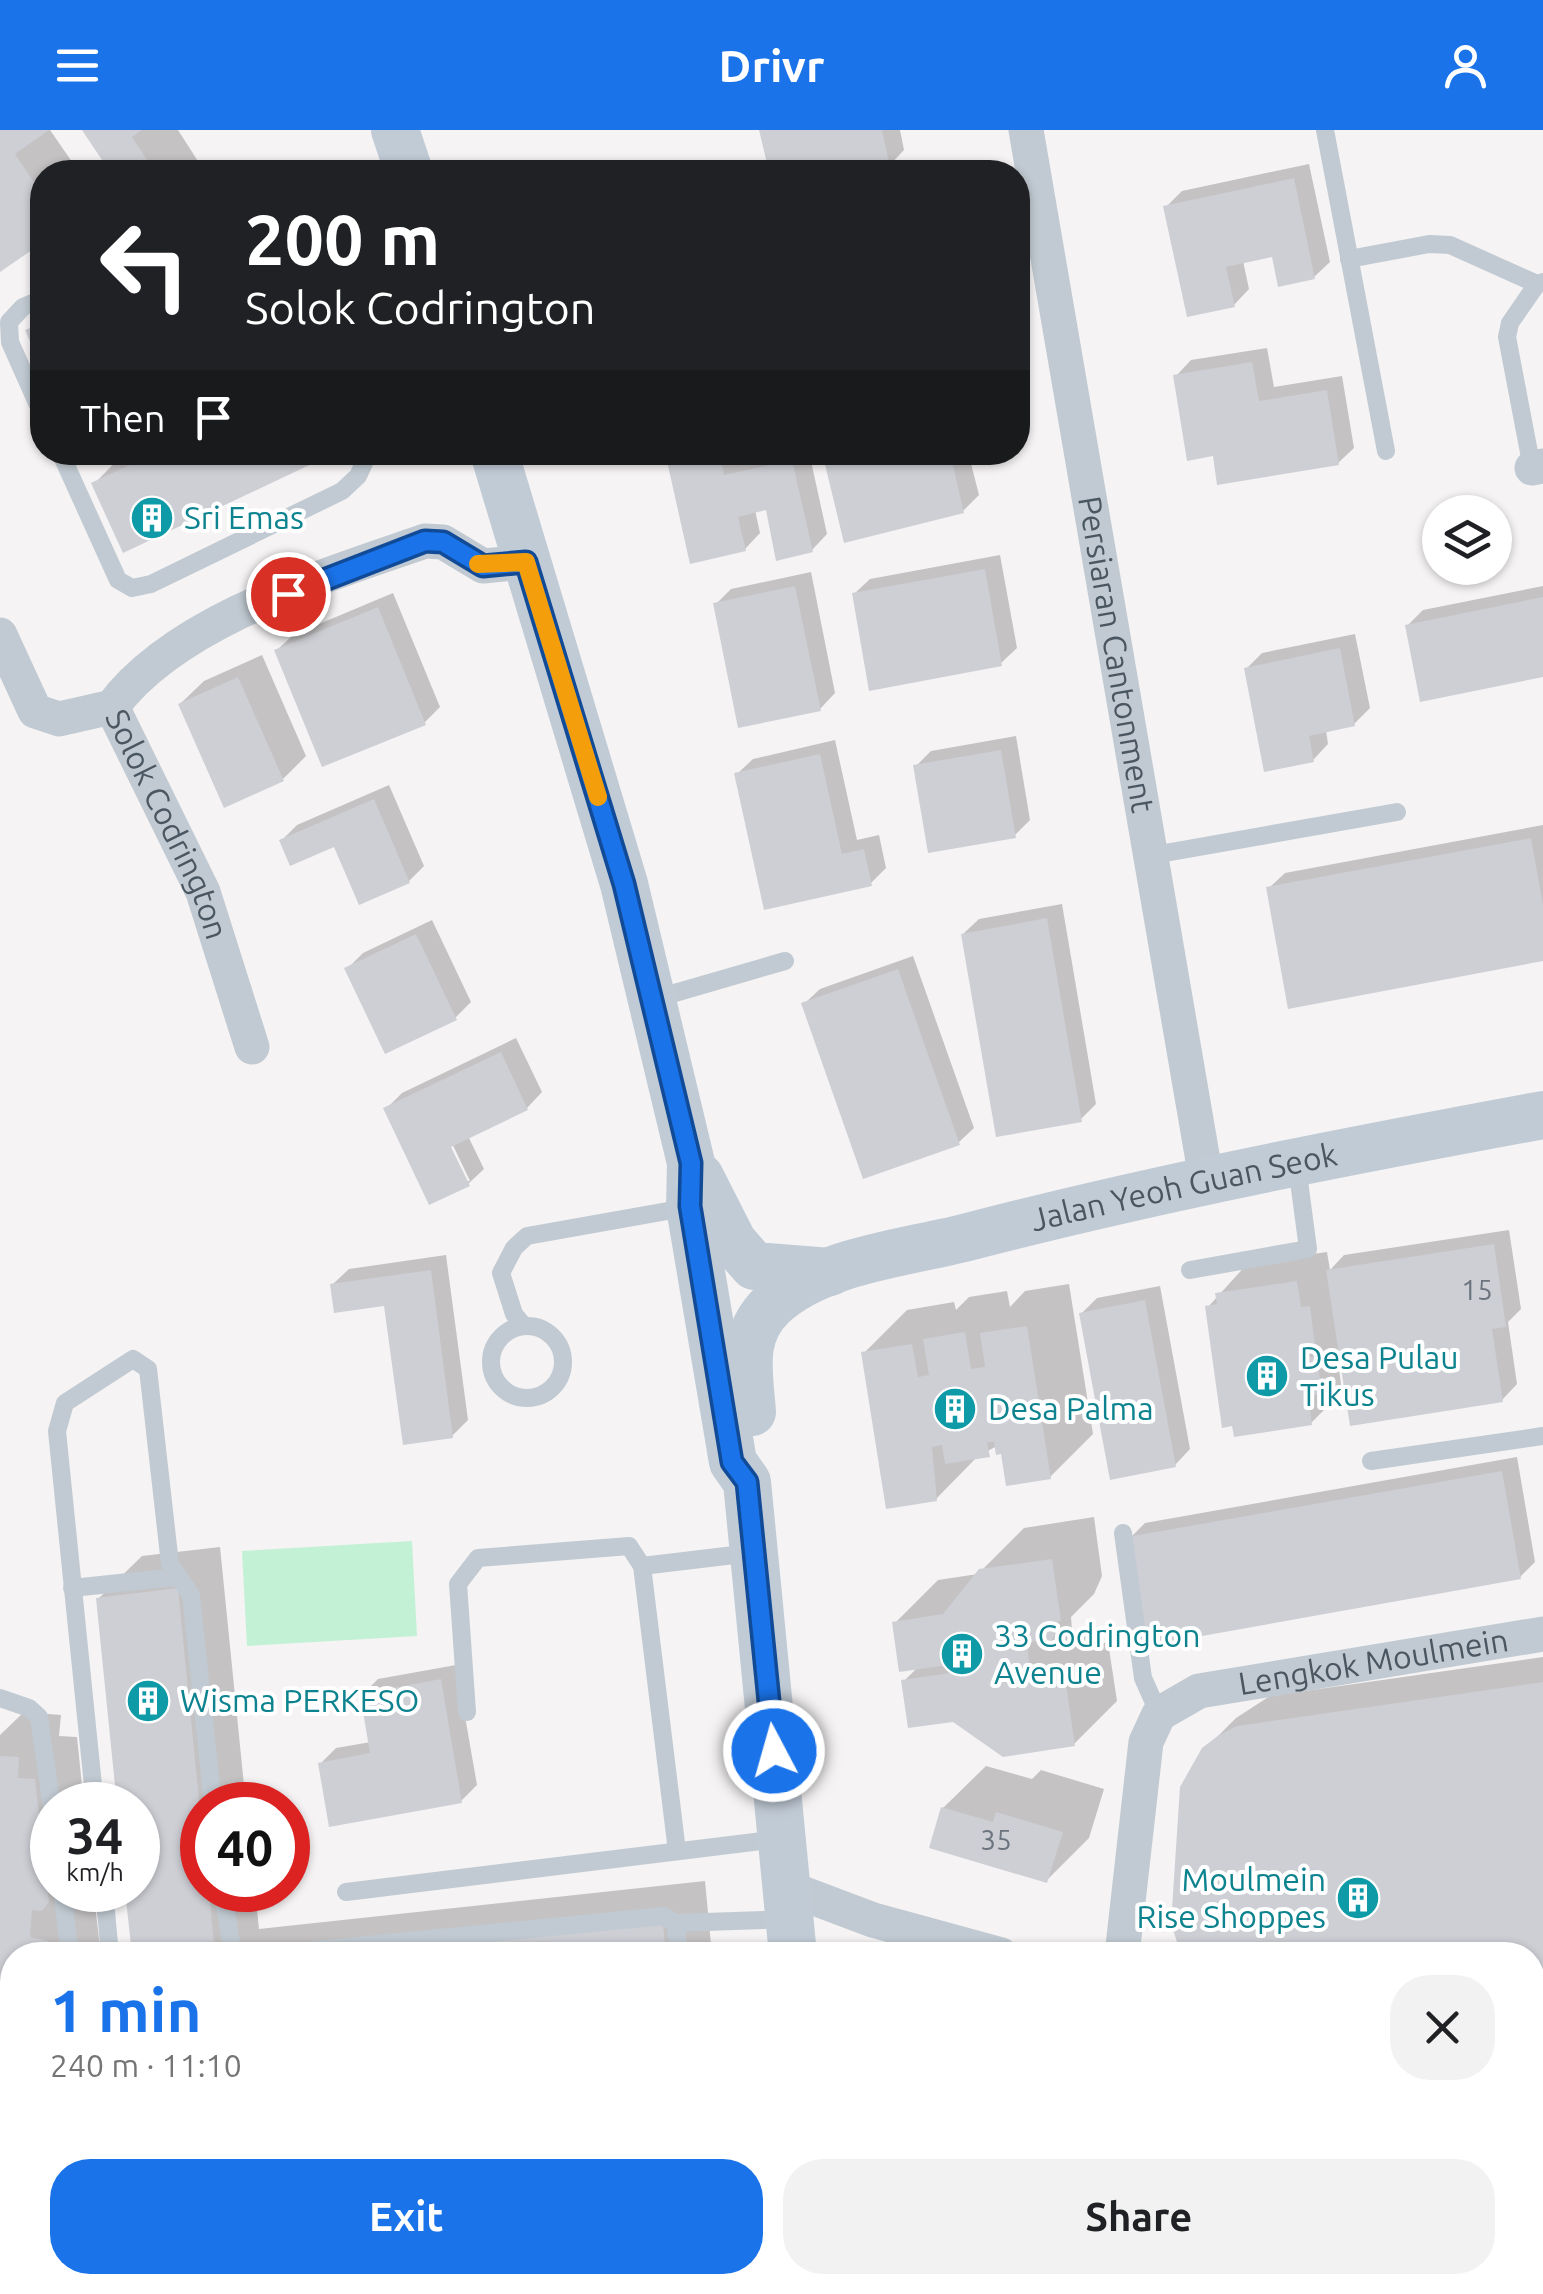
<!DOCTYPE html>
<meta charset="utf-8">
<style>
:root{--surface:#fff;--page:#f2f2f2;--text:#202124;--muted:#757577;--accent:#1a73e8}
body{margin:0;font-family:Ubuntu,sans-serif;background:var(--page);color:var(--text);height:100vh;display:flex;flex-direction:column;font-size:38px;white-space:nowrap}
*{box-sizing:border-box;margin:0}
p{font-size:32px;color:var(--muted)}
.icon{flex:none;width:55px;height:55px;fill:none;stroke:currentColor;stroke-width:2;stroke-linecap:round;stroke-linejoin:round}
.map{position:relative;flex:1;overflow:hidden}
.sheet{position:absolute;left:0px;top:1812px;width:1545px;height:352px;display:flex;flex-direction:column;background:var(--surface);border-radius:40px 40px 0 0;box-shadow:0 2px 8px #0004}
.sheet>*{flex:none}
.guide{position:absolute;left:30px;top:30px;width:1000px;height:305px;border-radius:40px;box-shadow:0 2px 8px #0004;background:#202124;color:#fff;overflow:hidden}
.tools{position:absolute;left:1422px;top:365px;display:grid;gap:20px}
.tools a{display:grid;place-items:center;width:90px;height:90px;border-radius:50%;background:var(--surface);box-shadow:0 2px 8px #0004;font-size:50px}
.speed{position:absolute;left:30px;top:1652px;display:flex;gap:20px;font-size:50px;font-weight:700;text-align:center}
.speed>*{display:grid;place-content:center;width:130px;height:130px;border-radius:50%;background:var(--surface);box-shadow:0 2px 8px #0004;line-height:1}
.speed small{font-size:25px;font-weight:400}
.speed .limit{border:15px solid #d22;background:#fff;color:#111}
.pin{position:absolute;display:grid;place-items:center;width:85px;height:85px;color:#fff;margin:-42px;border:5px solid #fff;border-radius:50%;box-shadow:0 2px 10px #0007}
.me{position:absolute;width:110px;margin:-55px;rotate:354deg;stroke-linejoin:round;filter:drop-shadow(0 0 8px #0008)}
.turn{display:flex;align-items:center;gap:35px;height:210px;padding:0 50px;font-size:45px}
.turn .icon{width:130px;height:130px;stroke-width:2.5}
.turn b{display:block;font-size:70px;line-height:85px}
.then{display:flex;align-items:center;height:95px;padding:0 50px;background:#0003;gap:20px;font-size:38px}
.round{display:grid;place-items:center;flex:none;width:105px;height:105px;border-radius:40px;background:var(--page)}
.overview{display:flex;align-items:center;justify-content:space-between;height:170px;padding:0 50px}
h1{font-size:60px;font-weight:600;line-height:75px;color:var(--accent)}
.button{display:flex;gap:20px;margin-top:auto;padding:20px 50px}
.button a{flex:1;height:115px;border-radius:40px;background:var(--accent);color:#fff;font-size:40px;font-weight:600;line-height:115px;text-align:center}
.button a+a{background:var(--page);color:var(--text)}
header{display:flex;justify-content:space-between;align-items:center;height:130px;padding:0 50px;background:var(--accent);color:#fff;font-size:45px;font-weight:600}
.map>svg:first-child{display:block}
</style>
<header><svg class="icon" aria-label="menu" viewBox="0 0 24 24"><path d="M4 6h16M4 12h16M4 18h16"/></svg>Drivr<svg class="icon" aria-label="person" viewBox="0 0 24 24"><circle cx="12" cy="8" r="4"/><path d="M4 21q1-7 8-7t8 7"/></svg></header>
<div class="map">
<svg width="1543" height="2164" viewBox="0 0 1543 2164">
<rect width="100%" height="100%" fill="#f5f3f3"/>
<path fill="#c3f1d5" d="M412,1411L417,1506L247,1516L242,1421Z"/>
<g fill="#0003" fill-rule="evenodd">
<path d="M0,0H50L79,42H42V115L35,120L33,116L0,139Z"/>
<path d="M85,0H178L203,39L90,42L106,32Z"/>
<path d="M762,0H900L904,20L889,36L860,42H772Z"/>
<path d="M1309,34L1330,132L1314,147L1274,124L1243,131L1249,159L1234,175L1166,77L1182,61Z"/>
<path d="M42,187V233L28,201Z"/>
<path d="M1267,218L1274,257L1342,246L1354,318L1338,333L1215,323L1176,246L1191,230Z"/>
<path d="M125,322H332L94,354Z"/>
<path d="M679,322H737L739,331L777,322H809L827,404L812,420L768,377L755,380L760,403L745,419L670,332Z"/>
<path d="M825,322H968L979,365L963,381Z"/>
<path d="M1000,425L1017,518L1001,533L854,464L870,449Z"/>
<path d="M811,442L835,563L820,579L716,474L731,459Z"/>
<path d="M1543,456V544L1407,496L1423,480Z"/>
<path d="M393,463L440,577L424,593L277,520L293,505Z"/>
<path d="M1355,504L1370,578L1354,594L1326,600L1328,614L1313,630L1247,538L1262,523Z"/>
<path d="M262,525L306,626L283,649L180,574L204,551Z"/>
<path d="M1016,606L1030,690L1015,705L916,636L931,621Z"/>
<path d="M835,610L857,710L879,705L886,738L870,754L737,644L753,629Z"/>
<path d="M389,655L424,736L409,751L336,714L282,710L297,695Z"/>
<path d="M1543,695V829L1269,758L1285,743Z"/>
<path d="M1062,774L1096,974L1081,989L963,804L979,789Z"/>
<path d="M432,790L471,872L455,888L347,839L363,823Z"/>
<path d="M913,826L974,998L958,1013L804,874L820,859Z"/>
<path d="M516,908L542,962L527,978L468,1006L484,1039L468,1054L430,1072L386,979L402,963ZM448,1005L470,1051H464L444,1007Z"/>
<path d="M1509,1100L1521,1179L1508,1192L1517,1254L1502,1270L1344,1239H1339L1342,1262L1311,1293L1208,1177L1248,1133L1327,1122L1330,1140L1344,1125Z"/>
<path d="M446,1125L468,1290L452,1306L386,1173L333,1154L349,1139Z"/>
<path d="M1069,1154L1093,1304L1050,1347L997,1316L978,1326L936,1369L864,1223L907,1180L954,1172L956,1180L969,1167L1007,1161L1010,1177L1025,1161Z"/>
<path d="M1160,1156L1190,1319L1175,1335L1082,1183L1097,1168Z"/>
<path d="M1517,1327L1535,1432L1520,1447L1130,1408L1145,1393Z"/>
<path d="M1094,1387L1102,1446L1094,1464L1071,1487L1072,1500H1102L1099,1514L1108,1512L1117,1571L1074,1614L904,1551L918,1537L895,1493L938,1450L978,1444L1024,1398Z"/>
<path d="M220,1417L246,1675H202V1760H255L259,1799L705,1751L712,1825H135L128,1760H138V1675H119L99,1468L142,1426Z"/>
<path d="M1543,1527V1932L1532,1825H1187L1182,1820L1204,1620L1236,1588L1270,1566Z"/>
<path d="M456,1535L477,1655L461,1671L321,1633L336,1618L371,1612L362,1565L378,1549Z"/>
<path d="M24,1582L61,1585L59,1606L77,1607L84,1675H52V1760H72L71,1766L88,1767L95,1775L101,1825H12V1964H0V1605Z"/>
<path d="M986,1636L1032,1649L1041,1640L1104,1659L1089,1708L1047,1750L943,1678Z"/>
<path d="M1049,2152H1428L1475,2164H1046Z"/>
</g>
<g fill="#cdcfd5">
<path d="M0,0H49L15,24L42,64V118L35,124L32,120L0,142Z"/>
<path d="M82,0H142L132,7L155,42H103L108,39Z"/>
<path d="M759,0H882L890,38L871,42H769Z"/>
<path d="M1294,48L1315,149L1278,157L1272,127L1226,137L1235,177L1187,187L1163,76Z"/>
<path d="M42,193V239L25,200Z"/>
<path d="M1252,232L1259,271L1327,260L1339,335L1217,355L1213,326L1187,331L1173,245Z"/>
<path d="M157,322H337L123,423L91,353Z"/>
<path d="M706,322H719L724,345L792,330L813,422L776,431L766,380L738,387L746,421L690,434L667,331Z"/>
<path d="M822,322H950L964,383L844,413Z"/>
<path d="M985,439L1002,536L869,561L852,463Z"/>
<path d="M795,456L821,581L738,598L713,473Z"/>
<path d="M1543,467V547L1420,572L1405,495Z"/>
<path d="M378,477L426,595L322,637L274,520Z"/>
<path d="M1340,518L1355,596L1309,606L1314,632L1264,642L1244,538Z"/>
<path d="M238,547L284,651L224,678L178,574Z"/>
<path d="M1001,620L1016,708L928,723L913,635Z"/>
<path d="M820,624L842,724L864,719L872,756L764,780L734,643Z"/>
<path d="M374,669L410,753L359,775L334,717L290,736L279,710Z"/>
<path d="M1531,708L1543,775V831L1288,879L1266,757Z"/>
<path d="M1047,788L1082,992L996,1007L961,804Z"/>
<path d="M416,804L457,890L385,924L344,838Z"/>
<path d="M898,839L960,1015L863,1049L801,873Z"/>
<path d="M501,922L528,980L451,1017L470,1056L429,1075L383,978Z"/>
<path d="M1494,1114L1506,1197L1492,1199L1503,1272L1350,1296L1326,1140Z"/>
<path d="M431,1140L453,1308L403,1315L384,1176L334,1183L330,1154Z"/>
<path d="M1297,1151L1301,1177L1310,1176L1315,1215L1307,1216L1309,1227H1317L1322,1264L1308,1266L1312,1295L1234,1307L1232,1296L1222,1298L1205,1176L1217,1174L1215,1163Z"/>
<path d="M1145,1170L1176,1337L1110,1350L1079,1183Z"/>
<path d="M1027,1196L1051,1349L1006,1356L1001,1324L996,1325L994,1312H987L990,1327L945,1334L942,1315L932,1317L937,1371L886,1379L861,1222L912,1214L918,1247L929,1245L923,1209L965,1202L971,1239L985,1237L980,1203Z"/>
<path d="M1502,1341L1521,1449L1146,1516L1127,1407Z"/>
<path d="M1052,1429L1061,1491L1050,1493L1057,1500L1052,1510L1027,1512L1030,1541L1054,1538L1061,1543L1058,1555L1066,1554L1075,1616L1003,1627L953,1592L908,1598L901,1550L950,1543L949,1535L899,1542L892,1492L943,1484L979,1439Z"/>
<path d="M178,1458L202,1700V1760H209L215,1825H132L125,1760H138V1675H117L96,1468Z"/>
<path d="M441,1549L462,1673L329,1697L318,1633L370,1623L360,1564Z"/>
<path d="M1543,1552V1935L1532,1932V1825L1180,1821L1171,1794L1180,1657L1202,1618L1219,1605L1237,1596Z"/>
<path d="M0,1626L19,1627L18,1648L35,1649L49,1772L42,1781L32,1780L30,1807L48,1811L54,1825H12V1967L0,1966Z"/>
<path d="M941,1677L993,1692L996,1682L1063,1702L1047,1753L929,1718Z"/>
<path d="M663,1793L666,1825H384V1822Z"/>
<path d="M1046,2152H1351L1393,2163L1044,2164Z"/>
<path d="M1450,2152H1486L1483,2162Z"/>
</g>
<g fill="none" stroke-linecap="round" stroke-linejoin="round">
<g stroke="#c1cad2" stroke-width="18">
<path d="M1325,0L1386,321"/>
<path d="M1349,129L1429,114L1450,115L1537,154"/>
<path d="M42,169L23,177L9,192L10,212L42,284"/>
<path d="M60,322L118,450L132,458L151,454L342,361L358,346L369,322"/>
<path d="M1532,338L1507,207L1510,193L1537,154L1543,152"/>
<path d="M1148,726L1397,682"/>
<path d="M654,869L785,831"/>
<path d="M1190,1140L1308,1119L1297,1036"/>
<path d="M523,1195L514,1184L501,1143L514,1118L527,1106L690,1077"/>
<circle cx="527" cy="1232" r="36"/>
<path d="M1371,1331L1543,1306"/>
<path d="M1123,1403L1143,1548L1159,1584"/>
<path d="M642,1436L751,1423"/>
<path d="M72,1458L176,1447"/>
<path d="M0,1568L29,1578L39,1587L52,1678"/>
<path d="M467,1582L458,1454L478,1428L629,1416L642,1436L677,1721"/>
<path d="M95,1675L57,1301L65,1273L133,1229L148,1239L170,1434L191,1465L213,1675"/>
<path d="M62,1760L70,1825"/>
<path d="M104,1760L110,1825"/>
<path d="M222,1760L233,1823L240,1825"/>
<path d="M346,1762L778,1709"/>
<path d="M675,1793L679,1825"/>
<path d="M264,1825L664,1786L675,1793L790,1789"/>
<path d="M0,2006L12,2007"/>
<path d="M1402,2152L1450,2164"/>
<path d="M663,2164L665,2152"/>
</g>
<g stroke="#c1cad2" stroke-width="35">
<path id="s1" d="M1026,0L1206,1048"/>
<path d="M1532,338L1543,336"/>
<path d="M0,505L35,581L59,589L112,577"/>
<path d="M112,577C176,490 325,446 425,411L443,412L483,436L527,432"/>
<path id="s2" d="M112,577L203,762L252,917"/>
<path d="M788,1758L873,1790L1001,1825"/>
<path id="s3" d="M1122,1825L1146,1612L1159,1584L1199,1561L1543,1504"/>
<path d="M1532,1966L1543,1968"/>
<path d="M243,2152V2164"/>
</g>
<g stroke="#c1cbd6" stroke-width="48">
<path d="M395,0L409,42"/>
<path d="M494,322L624,754L691,1033L690,1077L733,1332L747,1352L793,1825"/>
<path d="M700,1047L733,1112L754,1136L830,1142"/>
<path id="s4" d="M752,1282C749,1242 740,1206 772,1175C819,1131 903,1123 964,1108C1156,1058 1348,1021 1543,985"/>
<path d="M0,2113H12"/>
<path d="M345,2152L407,2164"/>
<path d="M817,2152L819,2164"/>
</g>
</g>
<g fill="none" stroke-linecap="round" stroke-linejoin="round">
<g stroke="#114b97" stroke-width="25">
<path id="route" d="M288,464L425,411L443,412L483,436L526,432L624,754L691,1033L690,1076L732,1332L747,1352L774,1621"/>
</g>
<use href="#route" stroke="#1a73e8" stroke-width="18"/>
<path stroke="#f59e0b" stroke-width="18" d="M478,434L526,432L598,667"/>
</g>
<defs>
<g id="building-disc" transform="scale(2.25)"><circle r="9.5" fill="#0f9aa8" stroke="#fff"/><path d="M-4-6H4V6H1V3H-1V6H-4ZM-2.5-4.3h1.7v1.8h-1.7ZM.8-4.3h1.7v1.8H.8ZM-2.5-1h1.7V.8h-1.7ZM.8-1h1.7V.8H.8Z" fill="#fff"/></g>
</defs>
<g fill-rule="evenodd">
<use href="#building-disc" x="152" y="388"/>
<use href="#building-disc" x="1267" y="1246"/>
<use href="#building-disc" x="955" y="1279"/>
<use href="#building-disc" x="962" y="1524"/>
<use href="#building-disc" x="148" y="1571"/>
<use href="#building-disc" x="1358" y="1768"/>
</g>
<g text-anchor="middle" stroke-width="8" stroke-linejoin="round" paint-order="stroke">
<g font-size="28" fill="#6b747e">
<text x="1477" y="1170">15</text>
<text x="996" y="1720">35</text>
</g>
<g font-size="32" fill="#0d838f" stroke="#fff" text-anchor="start">
<text x="184" y="399">Sri Emas</text>
<text x="1300" y="1239">Desa Pulau<tspan x="1300" dy="37">Tikus</tspan></text>
<text x="988" y="1290">Desa Palma</text>
<text x="994" y="1517">33 Codrington<tspan x="994" dy="37">Avenue</tspan></text>
<text x="180" y="1582">Wisma PERKESO</text>
<text x="1326" y="1761" text-anchor="end">Moulmein<tspan x="1326" dy="37">Rise Shoppes</tspan></text>
</g>
<g font-size="32" fill="#4a5661" stroke="#fff">
<text dy="11" stroke="none"><textPath href="#s1" startOffset="532">Persiaran Cantonment</textPath></text>
<text dy="11" stroke="none"><textPath href="#s2" startOffset="130">Solok Codrington</textPath></text>
<text dy="11" stroke="none"><textPath href="#s4" startOffset="545">Jalan Yeoh Guan Seok</textPath></text>
<text dy="11" stroke="none"><textPath href="#s3" startOffset="468">Lengkok Moulmein</textPath></text>
</g>
</g>
</svg>
<div class="tools">
<a><svg class="icon" aria-label="layers" viewBox="0 0 24 24"><path d="M12 4l9 5-9 5-9-5zM3 14l9 5 9-5"/></svg></a>
</div>
<div class="speed"><div>34<small>km/h</small></div><div class="limit">40</div></div>
<div class="pin" style="left:288px;top:464px;background:#d93025"><svg class="icon" aria-label="arrive" viewBox="0 0 24 24"><path d="M6 21V4h12l-3 4 3 4H6"/></svg></div>
<svg class="me" style="left:774px;top:1621px" viewBox="-20 -20 40 40"><circle r="17" fill="#1a73e8" stroke="#fff" stroke-width="3"/><path d="M0-11L8 9 0 5-8 9z" fill="#fff"/></svg>
<div class="guide">
<div class="turn"><svg class="icon" aria-label="left" viewBox="0 0 24 24"><path d="M17 20v-9H6M10 6l-5 5 5 5"/></svg><div><b>200 m</b>Solok Codrington</div></div>
<div class="then">Then<svg class="icon" aria-label="arrive" viewBox="0 0 24 24"><path d="M6 21V4h12l-3 4 3 4H6"/></svg></div>
</div>
<section class="sheet">
<div class="overview"><div><h1>1 min</h1><p>240 m · 11:10</p></div><a class="round"><svg class="icon" aria-label="close" viewBox="0 0 24 24"><path d="M6 6l12 12M18 6L6 18"/></svg></a></div>
<div class="button"><a>Exit</a><a>Share</a></div>
</section>
</div>
